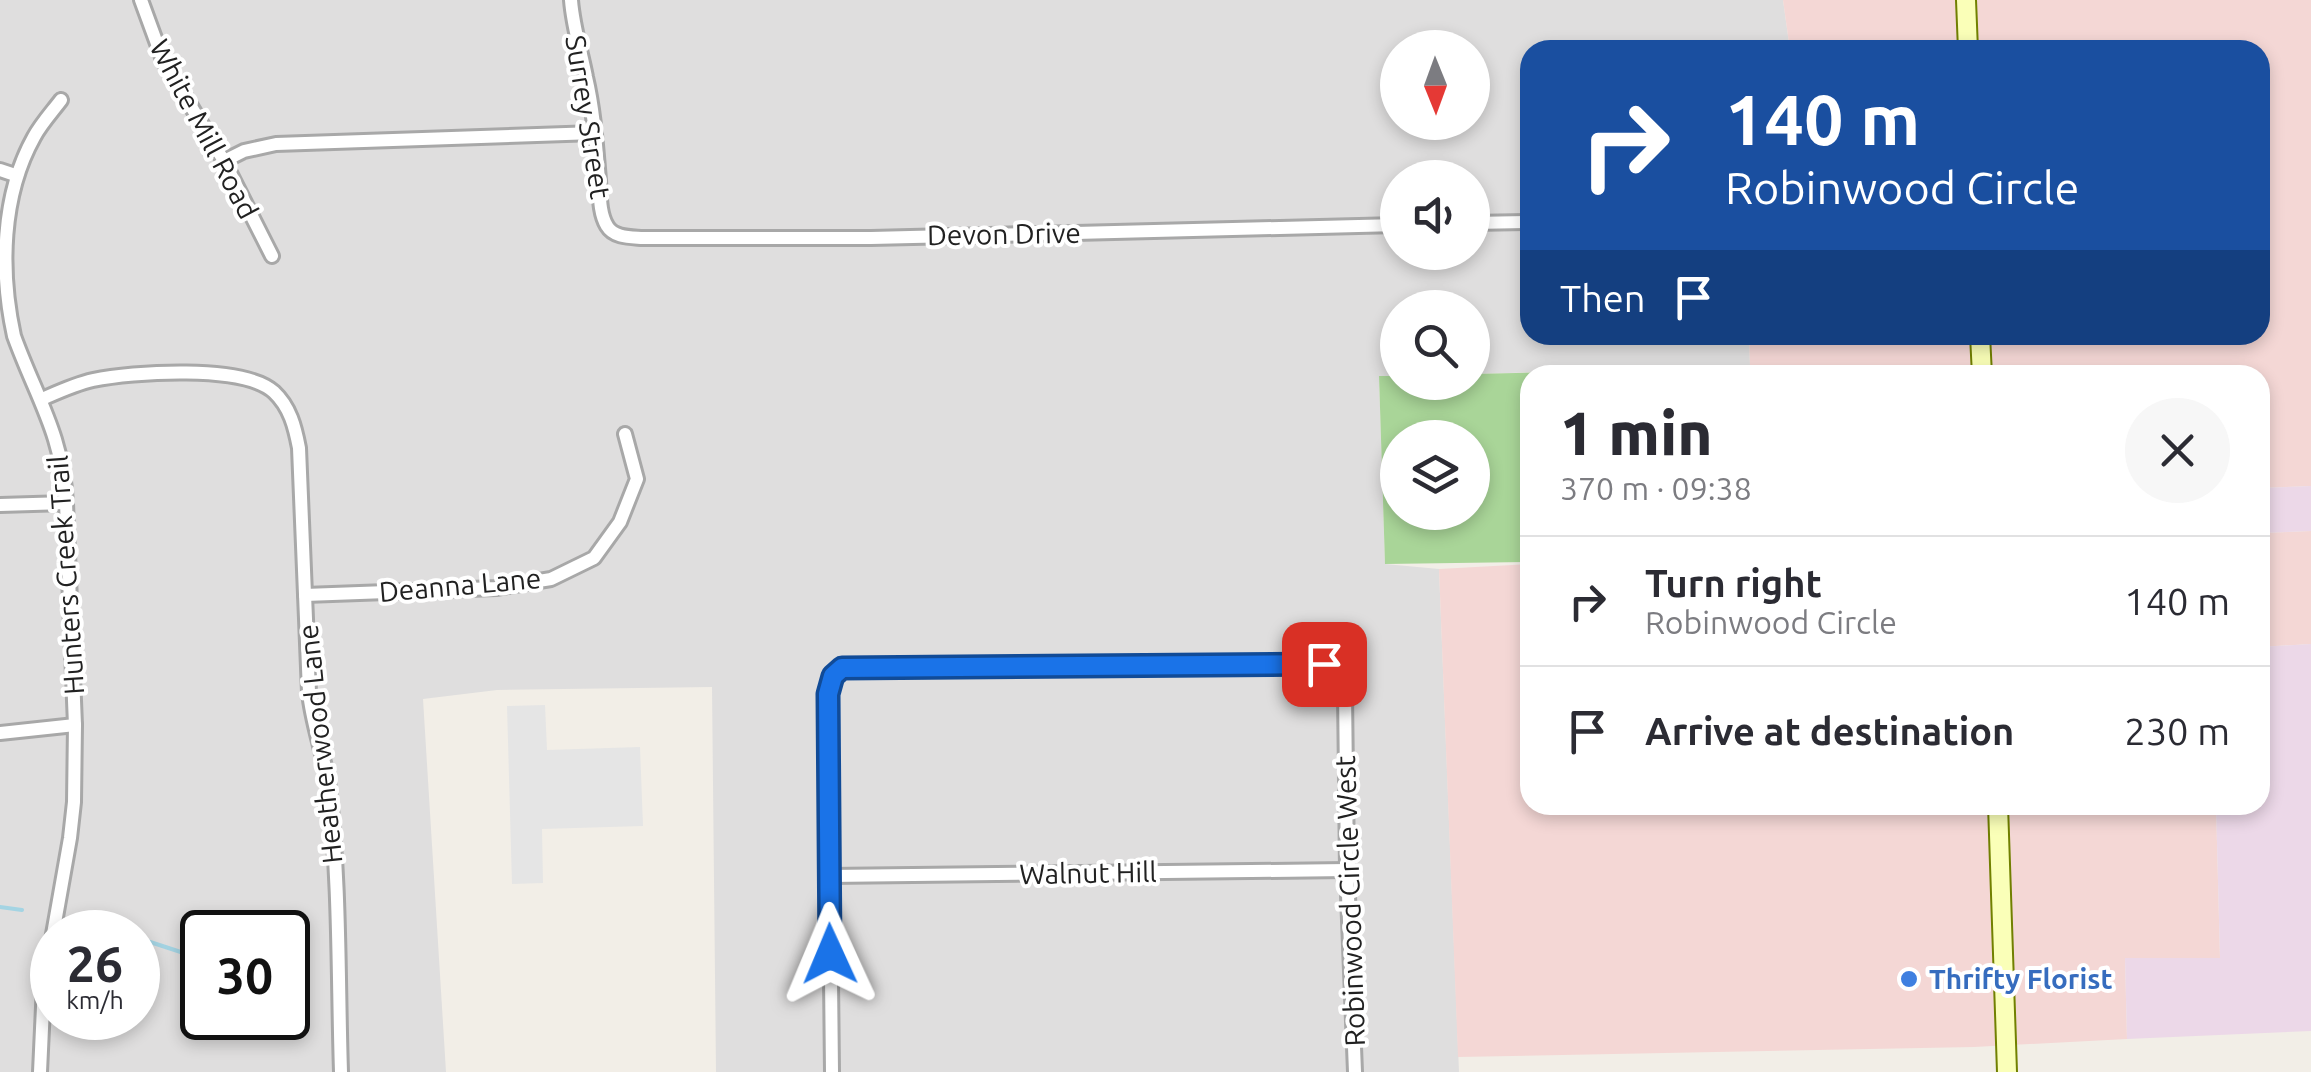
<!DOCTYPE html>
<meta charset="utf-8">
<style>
:root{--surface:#fff;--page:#f7f7f7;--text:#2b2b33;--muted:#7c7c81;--line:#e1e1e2}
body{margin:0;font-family:Ubuntu,sans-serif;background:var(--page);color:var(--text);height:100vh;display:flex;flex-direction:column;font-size:38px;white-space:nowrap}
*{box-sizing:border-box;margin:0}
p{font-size:32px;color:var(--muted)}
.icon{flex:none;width:55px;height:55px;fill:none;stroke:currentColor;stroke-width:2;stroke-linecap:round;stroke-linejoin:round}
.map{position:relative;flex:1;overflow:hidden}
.details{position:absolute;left:1520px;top:365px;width:750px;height:450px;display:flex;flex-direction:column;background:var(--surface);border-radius:30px;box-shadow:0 5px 15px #0003}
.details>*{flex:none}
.guide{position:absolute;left:1520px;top:40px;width:750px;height:305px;border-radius:30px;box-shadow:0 5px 15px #0003;background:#1a4fa0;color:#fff;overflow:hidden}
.needle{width:65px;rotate:179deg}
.tools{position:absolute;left:1380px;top:30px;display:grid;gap:20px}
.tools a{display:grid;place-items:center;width:110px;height:110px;border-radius:50%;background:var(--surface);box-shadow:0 5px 15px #0003;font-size:50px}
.speed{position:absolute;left:30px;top:910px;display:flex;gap:20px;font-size:50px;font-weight:700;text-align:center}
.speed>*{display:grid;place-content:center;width:130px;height:130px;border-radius:50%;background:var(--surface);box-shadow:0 5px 15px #0003;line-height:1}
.speed small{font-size:25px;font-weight:400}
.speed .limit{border:5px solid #111;border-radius:15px;background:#fff;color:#111}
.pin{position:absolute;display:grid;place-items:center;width:85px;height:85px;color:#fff;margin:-42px;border-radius:20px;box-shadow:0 5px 15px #0006}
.me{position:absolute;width:110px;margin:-55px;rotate:359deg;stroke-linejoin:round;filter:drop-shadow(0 0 8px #0008)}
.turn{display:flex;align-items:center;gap:35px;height:210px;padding:0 40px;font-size:45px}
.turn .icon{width:130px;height:130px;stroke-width:2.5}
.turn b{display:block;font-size:70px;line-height:85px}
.then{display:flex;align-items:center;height:95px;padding:0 40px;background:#0003;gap:20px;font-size:38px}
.round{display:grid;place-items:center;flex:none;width:105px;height:105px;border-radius:52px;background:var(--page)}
.headline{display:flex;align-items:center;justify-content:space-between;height:170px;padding:0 40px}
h1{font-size:60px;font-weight:800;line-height:75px}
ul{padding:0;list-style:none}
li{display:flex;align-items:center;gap:30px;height:130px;padding:0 40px;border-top:2px solid var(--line)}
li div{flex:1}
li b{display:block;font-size:38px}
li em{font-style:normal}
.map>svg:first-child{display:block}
</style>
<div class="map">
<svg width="2311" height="1072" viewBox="0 0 2311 1072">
<rect width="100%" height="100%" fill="#f2eee7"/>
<path fill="#dfdede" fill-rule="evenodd" d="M0,0H1783L1790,50H1530V335H1749L1750,366L1473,374L1472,308H1398L1397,376H1379L1385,564L1439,569L1459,1072H716L712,687L497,690L423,699L446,1072H0ZM1398,48H1472V122H1398ZM1398,178H1472V252H1398ZM52,932H138V1018H52ZM202,932H288V1018H202Z"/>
<g fill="#f4d7d5">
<path d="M1783,0H2311V486L2260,488V375H1684V369L1750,366L1749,335H2260V50H1790Z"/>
<path d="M2311,531V644L2260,647V533Z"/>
<path d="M1530,564V805H2216L2220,958H2125L2127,1039L1974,1047L1458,1057L1439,569Z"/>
</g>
<g fill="#ecd8e8">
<path d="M2311,486V531L2260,533V488Z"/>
<path d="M2311,644V1031L2127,1039L2125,958H2220L2216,805H2260V647Z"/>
</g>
<path fill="#a9d598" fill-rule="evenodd" d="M1684,369V375H1530V562L1385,564L1379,376H1397L1398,382H1472L1473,374ZM1398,438H1472V512H1398Z"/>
<path fill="#e5e5e5" d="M545,705L547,750L640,747L643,826L542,829L543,883L512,884L507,706Z"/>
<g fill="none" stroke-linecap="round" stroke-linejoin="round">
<g stroke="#a4d4e3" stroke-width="4">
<path d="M0,907L22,910"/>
<path d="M96,924L121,932"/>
<path d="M138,938L202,959"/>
<path d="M288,984L300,987"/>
</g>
<g stroke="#a8a8a8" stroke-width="18">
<g id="minor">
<path d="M141,0L163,60L224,161L272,256"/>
<path d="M571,0C573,27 581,51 586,77C594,111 596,145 599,180C600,194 599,213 607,226C614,238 631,237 643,238H871L1398,225"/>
<path d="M224,161L244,151L276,144L595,133"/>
<path d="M0,170L15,175"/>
<path d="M1472,223L1530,222"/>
<path d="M42,399C58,392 75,384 93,380C132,372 243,364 274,392C290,407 295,427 299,448L309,692C312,725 325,756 329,789C340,882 338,979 341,1072"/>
<path d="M0,505L66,503"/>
<path d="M305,595L496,588L551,579L594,558L620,522L637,479L625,434"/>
<path d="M0,733L75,725"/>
<path d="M829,876L1347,870"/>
<path d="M40,1072L44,985L70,838L74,802L75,725L66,503C63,435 36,397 14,336C0,272 1,196 34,137C41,124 52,112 61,100"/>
<path d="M832,1072L828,695L833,676L842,669L1324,663C1339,666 1343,677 1345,691L1347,870L1355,1072"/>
</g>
</g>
<g stroke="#718000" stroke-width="22">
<g id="secondary">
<path d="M1966,0L1968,50"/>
<path d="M1980,335L1982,375"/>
<path d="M1998,805L2007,1072"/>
</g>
</g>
<use href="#minor" stroke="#fff" stroke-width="12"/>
<use href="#secondary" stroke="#faffb8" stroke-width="18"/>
</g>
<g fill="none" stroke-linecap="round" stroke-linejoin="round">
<g stroke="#114b97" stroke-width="25">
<path id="route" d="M830,954L828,694L833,676L842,668L1324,664"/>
</g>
<use href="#route" stroke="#1a73e8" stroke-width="18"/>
</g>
<circle fill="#3f7fe0" stroke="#fff" stroke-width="4" cx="1909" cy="979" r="10"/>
<g text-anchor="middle" stroke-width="8" stroke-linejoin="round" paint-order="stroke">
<g font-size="28" fill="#212121" stroke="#fff">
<text transform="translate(588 117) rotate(81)" y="10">Surrey Street</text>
<text transform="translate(204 129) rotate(62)" y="10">White Mill Road</text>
<text transform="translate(1004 234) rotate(-1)" y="10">Devon Drive</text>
<text transform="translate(66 575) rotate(-94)" y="10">Hunters Creek Trail</text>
<text transform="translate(460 585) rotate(-5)" y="10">Deanna Lane</text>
<text transform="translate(320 744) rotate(-96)" y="10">Heatherwood Lane</text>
<text transform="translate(1088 873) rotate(-1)" y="10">Walnut Hill</text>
<text transform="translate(1350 901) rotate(-92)" y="10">Robinwood Circle West</text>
</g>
<g font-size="28" font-weight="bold" fill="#366cbe" stroke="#fff" text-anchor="start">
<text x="1929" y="989">Thrifty Florist</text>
</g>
</g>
</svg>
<div class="tools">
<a><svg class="needle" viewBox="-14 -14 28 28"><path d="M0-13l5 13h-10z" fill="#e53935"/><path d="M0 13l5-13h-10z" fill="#7c7c81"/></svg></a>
<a><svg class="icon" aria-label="sound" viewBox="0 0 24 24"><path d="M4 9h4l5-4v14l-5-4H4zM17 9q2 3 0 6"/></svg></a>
<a><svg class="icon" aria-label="search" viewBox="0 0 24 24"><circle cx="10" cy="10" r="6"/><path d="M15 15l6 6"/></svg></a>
<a><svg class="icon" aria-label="layers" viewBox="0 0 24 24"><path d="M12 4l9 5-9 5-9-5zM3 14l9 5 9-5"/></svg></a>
</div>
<div class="speed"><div>26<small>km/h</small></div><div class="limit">30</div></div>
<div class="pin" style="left:1324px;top:664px;background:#d93025"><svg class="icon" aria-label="arrive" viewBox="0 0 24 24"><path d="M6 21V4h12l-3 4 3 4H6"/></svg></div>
<svg class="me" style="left:830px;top:954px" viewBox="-20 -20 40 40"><path d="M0-17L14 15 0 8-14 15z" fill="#1a73e8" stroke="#fff" stroke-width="4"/></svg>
<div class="guide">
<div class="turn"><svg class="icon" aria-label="right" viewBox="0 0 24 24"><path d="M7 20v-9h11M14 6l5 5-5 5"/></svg><div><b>140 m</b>Robinwood Circle</div></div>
<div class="then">Then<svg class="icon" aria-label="arrive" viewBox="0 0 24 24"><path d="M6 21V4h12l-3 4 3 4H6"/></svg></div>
</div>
<section class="details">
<div class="headline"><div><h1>1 min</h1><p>370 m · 09:38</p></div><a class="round"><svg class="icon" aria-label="close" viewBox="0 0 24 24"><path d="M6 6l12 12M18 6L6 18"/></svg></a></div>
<ul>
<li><svg class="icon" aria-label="right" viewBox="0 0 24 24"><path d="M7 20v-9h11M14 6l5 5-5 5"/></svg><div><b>Turn right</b><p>Robinwood Circle</p></div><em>140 m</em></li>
<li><svg class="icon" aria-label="arrive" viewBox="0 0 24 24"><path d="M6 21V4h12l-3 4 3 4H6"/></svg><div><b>Arrive at destination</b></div><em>230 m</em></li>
</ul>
</section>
</div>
